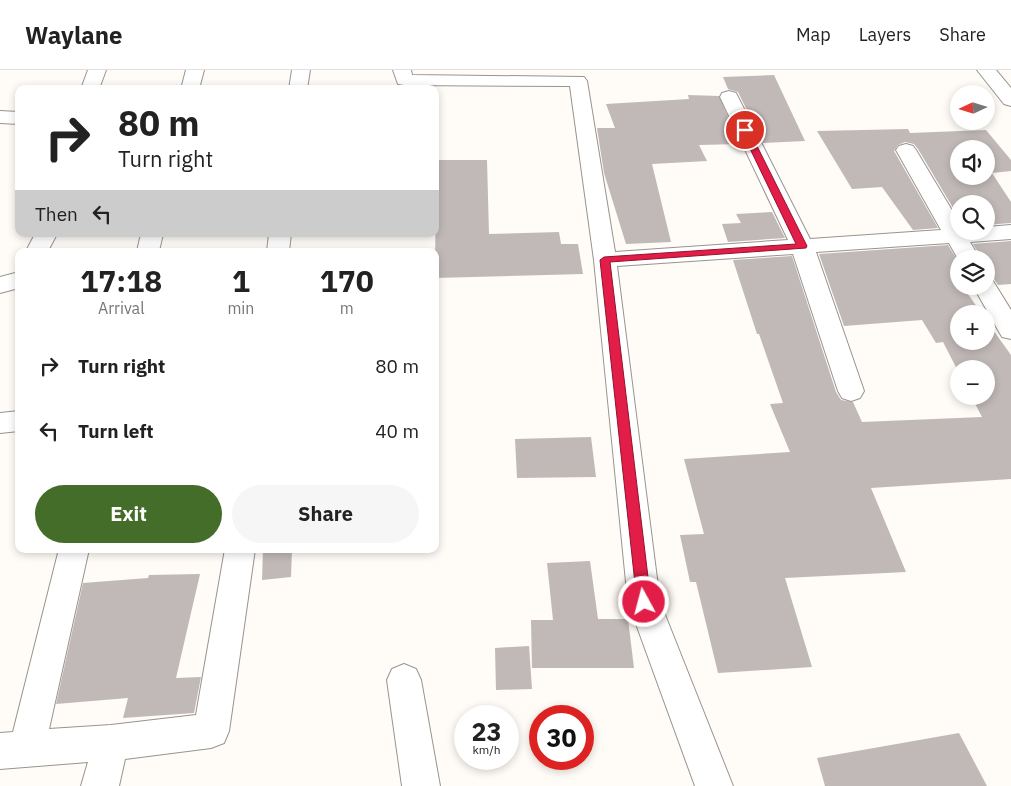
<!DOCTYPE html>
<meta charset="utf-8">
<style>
:root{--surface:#fff;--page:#f6f6f6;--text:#222;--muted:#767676;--line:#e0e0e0;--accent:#446d29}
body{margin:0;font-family:"IBM Plex Sans",sans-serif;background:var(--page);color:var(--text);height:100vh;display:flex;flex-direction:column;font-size:19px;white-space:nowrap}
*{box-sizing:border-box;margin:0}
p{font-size:16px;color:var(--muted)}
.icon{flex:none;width:28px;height:28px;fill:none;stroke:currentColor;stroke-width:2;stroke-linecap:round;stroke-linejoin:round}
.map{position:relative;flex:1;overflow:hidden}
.sheet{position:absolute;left:15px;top:178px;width:424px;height:305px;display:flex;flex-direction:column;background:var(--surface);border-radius:10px;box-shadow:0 2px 8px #0003}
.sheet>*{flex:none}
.top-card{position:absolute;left:15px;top:15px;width:424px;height:152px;border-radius:10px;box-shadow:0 2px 8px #0003;background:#fff;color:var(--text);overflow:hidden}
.needle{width:32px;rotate:266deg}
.buttons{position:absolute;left:950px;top:15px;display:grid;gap:10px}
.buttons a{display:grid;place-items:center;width:45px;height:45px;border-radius:50%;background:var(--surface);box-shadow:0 2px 8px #0003;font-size:25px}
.speed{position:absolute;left:454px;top:635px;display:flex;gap:10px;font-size:25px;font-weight:700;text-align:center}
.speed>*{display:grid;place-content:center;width:65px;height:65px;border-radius:50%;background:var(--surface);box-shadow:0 2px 8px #0003;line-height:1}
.speed small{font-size:12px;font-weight:400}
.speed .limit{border:8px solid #d22;background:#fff;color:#111}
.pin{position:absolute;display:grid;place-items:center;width:42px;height:42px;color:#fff;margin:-21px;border:2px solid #fff;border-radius:50%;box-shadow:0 1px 5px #0007}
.me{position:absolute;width:55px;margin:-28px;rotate:353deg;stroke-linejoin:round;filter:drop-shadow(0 0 4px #0008)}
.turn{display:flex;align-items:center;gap:18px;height:105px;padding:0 20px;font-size:22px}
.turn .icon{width:65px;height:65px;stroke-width:2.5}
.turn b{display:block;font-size:35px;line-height:42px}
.then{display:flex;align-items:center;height:48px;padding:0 20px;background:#0003;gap:10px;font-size:19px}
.eta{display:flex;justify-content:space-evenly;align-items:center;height:85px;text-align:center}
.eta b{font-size:30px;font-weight:700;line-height:35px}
.primary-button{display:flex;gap:10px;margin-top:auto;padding:10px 20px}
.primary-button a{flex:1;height:58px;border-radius:30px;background:var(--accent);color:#fff;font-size:20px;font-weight:700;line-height:58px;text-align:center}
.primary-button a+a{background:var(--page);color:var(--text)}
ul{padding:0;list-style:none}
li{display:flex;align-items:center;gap:15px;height:65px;padding:0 20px}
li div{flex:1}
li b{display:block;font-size:19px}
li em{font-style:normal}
header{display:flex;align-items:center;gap:30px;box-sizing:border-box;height:70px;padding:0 25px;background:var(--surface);border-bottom:1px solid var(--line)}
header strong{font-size:24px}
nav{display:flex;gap:28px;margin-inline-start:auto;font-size:18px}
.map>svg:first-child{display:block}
</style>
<header>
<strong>Waylane</strong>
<nav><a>Map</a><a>Layers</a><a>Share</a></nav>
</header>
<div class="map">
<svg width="1011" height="716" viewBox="0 0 1011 716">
<rect width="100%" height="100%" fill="#fffbf6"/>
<g fill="#c1b9b7" fill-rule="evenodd">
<path d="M774,5L805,71L763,73L738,22L728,19L723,7Z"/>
<path d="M688,25L719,26L740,74L699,75L707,91L652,94L671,172L626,174L604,103L597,58H615L606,34L689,29Z"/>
<path d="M908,59L910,63L986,60L1011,90V101L992,103L1011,132V153L986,155V134H959V148L918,79L914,74L905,72L898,75L894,81L938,158L913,160L882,117L852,119L817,61ZM959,79H986V106H959Z"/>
<path d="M436,90H487L489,164L559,162L561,174H578L583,204L435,208Z"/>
<path d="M772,142L785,168L728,172L722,154L741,153L736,144Z"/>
<path d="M1011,171V214L998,215L994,209L986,207V189H982L973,174Z"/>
<path d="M948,175L959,193V216H971L963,217L982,244H959V271H986V250L1011,285V409L871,418L906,502L785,508L812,597L718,603L696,512H690L680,465L704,464L684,389L790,382L770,334L783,333L759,264H757L733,190L792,186L836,322L841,330L853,332L862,352L982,347L971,326H986V299H959V303L943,272L936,273L922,250L844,256L819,184Z"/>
<path d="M591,367L596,407L517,408L515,369Z"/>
<path d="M263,479H292L291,507L262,510Z"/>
<path d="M590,491L598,549H628L634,598H532L531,550H553L547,493Z"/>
<path d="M200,504L176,608L201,607L194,643L123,648L128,628L56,634L83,513L148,508L149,505Z"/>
<path d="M529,576L532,619L496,620L495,578Z"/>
<path d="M959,663L987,716H825L817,688Z"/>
</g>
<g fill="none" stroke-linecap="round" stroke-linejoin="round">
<g stroke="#98948e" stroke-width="2">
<g id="minor">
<path d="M88,0H106L99,19H81Z"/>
<path d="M186,0H204L199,19H181Z"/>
<path d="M292,0H310L307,19H289Z"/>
<path d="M393,0H411L412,5L584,7L587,11L615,182L788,170L720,27L722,23L729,21L736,23L738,27L810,169L941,160L896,80L899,76L906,74L913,76L916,80L959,152V161H986V157L1011,155V169L970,172L980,189H959V191L949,173L816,182L864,321L860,328L851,331L842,328L838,321L793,184L617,196L660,532L733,716H695L628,532L594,190L570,16L404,15L398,14Z"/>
<path d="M977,0H996L1011,18V36L1004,34Z"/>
<path d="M0,41L19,42V54L0,53Z"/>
<path d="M35,164H57L48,181H26Z"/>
<path d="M141,164H163L159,181H137Z"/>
<path d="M269,164H291L289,181H267Z"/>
<path d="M19,202V218L0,223V207Z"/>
<path d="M986,209L993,211L1011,240V269L1002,267L973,216H986Z"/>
<path d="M19,341V361L0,363V343Z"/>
<path d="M59,479H89L49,659L111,655L196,645L225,479H255L229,661L224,673L211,678L125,689L119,716H81L88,692L0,699V663L13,662Z"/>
<path d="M404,594L416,599L421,610L440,716H402L387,610L392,599Z"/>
</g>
</g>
<use href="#minor" fill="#fff" fill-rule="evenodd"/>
</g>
<path fill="#e11d48" stroke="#92132f" d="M742,58L749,60L807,176L806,178L610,192L651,532L649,536L644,538L639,536L637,532L600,190L604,187L796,174L741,60Z"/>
</svg>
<div class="buttons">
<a><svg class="needle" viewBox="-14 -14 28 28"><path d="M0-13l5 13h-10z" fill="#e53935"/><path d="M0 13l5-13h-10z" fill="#767676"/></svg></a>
<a><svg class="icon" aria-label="sound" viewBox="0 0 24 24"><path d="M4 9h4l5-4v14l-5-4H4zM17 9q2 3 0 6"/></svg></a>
<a><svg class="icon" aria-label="search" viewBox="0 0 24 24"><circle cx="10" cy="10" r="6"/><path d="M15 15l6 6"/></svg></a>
<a><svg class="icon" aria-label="layers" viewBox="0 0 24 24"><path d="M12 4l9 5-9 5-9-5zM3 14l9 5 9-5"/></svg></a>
<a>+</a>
<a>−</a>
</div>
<div class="speed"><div>23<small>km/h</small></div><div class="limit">30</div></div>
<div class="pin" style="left:745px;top:60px;background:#d93025"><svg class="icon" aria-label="arrive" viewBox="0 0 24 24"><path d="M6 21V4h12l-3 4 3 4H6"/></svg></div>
<svg class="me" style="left:644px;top:532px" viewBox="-20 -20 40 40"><circle r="17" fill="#e11d48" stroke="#fff" stroke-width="3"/><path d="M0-11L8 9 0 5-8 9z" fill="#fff"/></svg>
<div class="top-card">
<div class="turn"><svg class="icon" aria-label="right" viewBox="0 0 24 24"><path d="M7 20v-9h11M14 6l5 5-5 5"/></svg><div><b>80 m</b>Turn right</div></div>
<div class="then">Then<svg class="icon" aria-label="left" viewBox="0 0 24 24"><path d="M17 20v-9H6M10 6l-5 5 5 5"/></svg></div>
</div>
<section class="sheet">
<div class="eta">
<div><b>17:18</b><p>Arrival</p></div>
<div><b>1</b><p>min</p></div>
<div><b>170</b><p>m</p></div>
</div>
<ul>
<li><svg class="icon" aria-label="right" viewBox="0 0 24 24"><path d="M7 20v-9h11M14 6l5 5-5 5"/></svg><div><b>Turn right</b></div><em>80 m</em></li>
<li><svg class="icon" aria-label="left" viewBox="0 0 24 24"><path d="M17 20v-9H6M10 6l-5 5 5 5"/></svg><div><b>Turn left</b></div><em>40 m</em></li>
</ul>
<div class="primary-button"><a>Exit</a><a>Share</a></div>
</section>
</div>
